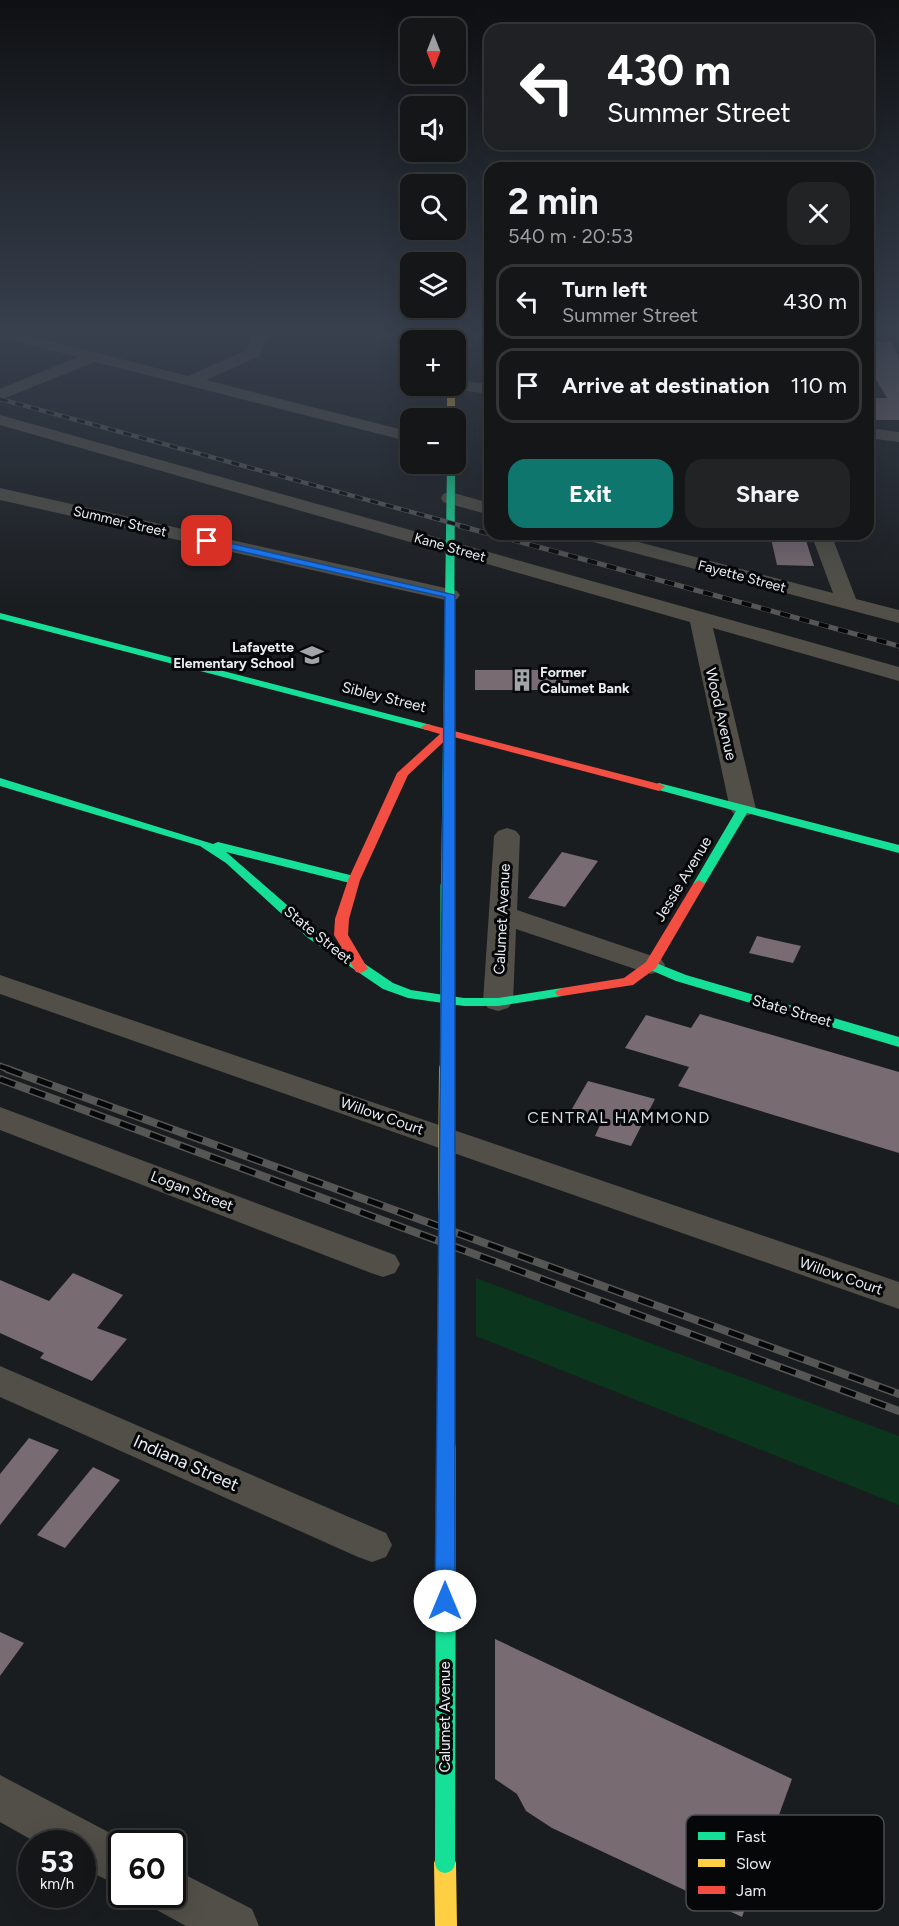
<!DOCTYPE html>
<meta charset="utf-8">
<style>
:root{--surface:#141618;--page:#212325;--text:#f1f3f6;--muted:#9d9fa2;--line:#333537;--accent:#0f766e}
body{margin:0;font-family:Figtree,sans-serif;background:var(--page);color:var(--text);height:100vh;display:flex;flex-direction:column;font-size:22px;white-space:nowrap}
*{box-sizing:border-box;margin:0}
p{font-size:20px;color:var(--muted)}
.icon{flex:none;width:33px;height:33px;fill:none;stroke:currentColor;stroke-width:2;stroke-linecap:round;stroke-linejoin:round}
.map{position:relative;flex:1;overflow:hidden}
.drawer{position:absolute;left:484px;top:162px;width:390px;height:378px;display:flex;flex-direction:column;background:var(--surface);border-radius:18px;box-shadow:0 6px 24px #0002,0 0 0 2px var(--line)}
.drawer>*{flex:none}
.banner{position:absolute;left:484px;top:24px;width:390px;height:126px;border-radius:18px;box-shadow:0 6px 24px #0002,0 0 0 2px var(--line);background:#202124;color:#fff;overflow:hidden}
.needle{width:39px;rotate:180deg}
.fabs{position:absolute;left:400px;top:18px;display:grid;gap:12px}
.fabs a{display:grid;place-items:center;width:66px;height:66px;border-radius:12px;background:var(--surface);box-shadow:0 6px 24px #0002,0 0 0 2px var(--line);font-size:30px}
.speed{position:absolute;left:18px;top:1830px;display:flex;gap:12px;font-size:30px;font-weight:700;text-align:center}
.speed>*{display:grid;place-content:center;width:78px;height:78px;border-radius:50%;background:var(--surface);box-shadow:0 6px 24px #0002,0 0 0 2px var(--line);line-height:1}
.speed small{font-size:15px;font-weight:400}
.speed .limit{border:3px solid #111;border-radius:9px;background:#fff;color:#111}
.pin{position:absolute;display:grid;place-items:center;width:51px;height:51px;color:#fff;margin:-26px;border-radius:12px;box-shadow:0 3px 9px #0006}
.me{position:absolute;width:66px;margin:-33px;rotate:0deg;stroke-linejoin:round;filter:drop-shadow(0 0 4px #0008)}
.turn{display:flex;align-items:center;gap:21px;height:126px;padding:0 24px;font-size:27px}
.turn .icon{width:78px;height:78px;stroke-width:2.5}
.turn b{display:block;font-size:42px;line-height:51px}
.round{display:grid;place-items:center;flex:none;width:63px;height:63px;border-radius:18px;background:var(--page)}
.head{display:flex;align-items:center;justify-content:space-between;height:102px;padding:0 24px}
h1{font-size:36px;font-weight:700;line-height:45px}
.cta{display:flex;gap:12px;margin-top:auto;padding:12px 24px}
.cta a{flex:1;height:69px;border-radius:18px;background:var(--accent);color:#fff;font-size:24px;font-weight:700;line-height:69px;text-align:center}
.cta a+a{background:var(--page);color:var(--text)}
ul{padding:0;list-style:none}
li{display:flex;align-items:center;gap:18px;height:75px;margin:0 12px 9px;padding:0 12px;border:3px solid var(--line);border-radius:18px}
li div{flex:1}
li b{display:block;font-size:22px}
li em{font-style:normal}
.map>svg:first-child{display:block}
</style>
<div class="map">
<svg width="899" height="1926" viewBox="0 0 899 1926">
<rect width="100%" height="100%" fill="#1a1d20"/>
<path fill="#0b351d" d="M476,1278L899,1436V1505L476,1336Z"/>
<g fill="#786b72">
<path d="M868,342H891L899,357V420H875L868,405V398H887L868,366Z"/>
<path d="M770,534H804L814,566L777,565Z"/>
<path d="M475,670H568L570,690H475Z"/>
<path d="M562,852L598,861L565,907L528,898Z"/>
<path d="M757,936L801,946L793,963L749,953Z"/>
<path d="M700,1014L899,1072V1153L678,1086L689,1067L625,1048L646,1015L691,1028Z"/>
<path d="M588,1081L655,1099L631,1146L595,1136L601,1123L569,1114Z"/>
<path d="M73,1273L123,1295L97,1328L127,1339L92,1381L40,1358L44,1353L0,1333V1280L49,1301Z"/>
<path d="M29,1438L59,1450L0,1525V1474Z"/>
<path d="M93,1467L120,1480L65,1548L37,1535Z"/>
<path d="M0,1632L24,1643L0,1676Z"/>
<path d="M495,1639L792,1779L742,1917L552,1828L526,1811L517,1794L495,1779Z"/>
</g>
<g fill="none" stroke-linecap="round" stroke-linejoin="round">
<g fill="#514f47" fill-rule="evenodd">
<path d="M0,335H27L188,376L247,350L251,335H267L260,356L206,380L411,432V442L95,362L0,400V389L78,357L3,338Z"/>
<path d="M456,380L490,384V394L450,389L448,386H456Z"/>
<path d="M0,415L899,667V681L713,628L756,809L752,814L743,817L734,814L730,809L690,622L0,425Z"/>
<path d="M868,428L899,432V442L868,438Z"/>
<path d="M0,488L450,589L457,591L460,595L457,599L450,601L0,500Z"/>
<path d="M450,492L490,503V515L443,502L441,498L443,494Z"/>
<path d="M575,534H608L833,593L811,534H831L856,599L899,610V623L578,538Z"/>
<path d="M507,828L516,831L520,836L517,910L661,959L665,965L661,971L651,974L641,971L516,929L513,1002L508,1008L498,1011L488,1008L483,1002L494,836L498,831Z"/>
<path d="M0,975L899,1282V1309L0,994Z"/>
<path d="M0,1107L395,1255L400,1264L395,1273L383,1277L371,1273L0,1130Z"/>
<path d="M0,1366L386,1533L392,1545L386,1557L372,1562L358,1557L0,1397Z"/>
<path d="M0,1775L131,1844H122V1887L82,1868V1844H39L0,1822Z"/>
<path d="M172,1868L252,1909L259,1926H186L155,1909L149,1894H172Z"/>
</g>
<g fill="#16e098" fill-rule="evenodd">
<path d="M447,335H455L454,340H448Z"/>
<path d="M447,464H455L453,886L447,890L441,886Z"/>
<path d="M0,613L431,725L433,727L427,730L423,729L0,619Z"/>
<path d="M0,778L213,844L218,842L358,877L360,880L354,884L226,852L318,932L393,983L411,990L464,998H498L562,988L569,992L562,996L498,1006H464L408,998L383,989L308,938L226,863L200,846L0,786Z"/>
<path d="M659,783L899,845V853L747,813L703,887H695L693,884L736,811L655,789L653,787L655,785Z"/>
<path d="M651,961L686,975L899,1037V1047L676,981L646,968L644,965Z"/>
</g>
<g fill="#ffcf43" fill-rule="evenodd">
<rect x="447" y="386" width="8" height="32"/>
<path d="M445,1852L453,1855L456,1863L457,1926H435L434,1863L437,1855Z"/>
</g>
<g fill="#f24e42" fill-rule="evenodd">
<path d="M427,724L663,785L665,787L659,791L450,736L408,775L360,880L349,919L348,935L368,969L361,973L356,972L334,935L335,919L348,880L397,773L440,734L423,729L421,727Z"/>
<path d="M699,880L705,884L656,968L633,985L562,996L557,995L555,992L562,988L624,978L646,962L693,884Z"/>
</g>
<g stroke="#565654" stroke-width="4.5">
<path id="rail-far3" d="M0,399L466,527"/>
</g>
<g stroke="#565654" stroke-width="5">
<g id="rail-far2">
<path d="M460,526L490,534"/>
<path d="M491,534L899,646"/>
</g>
</g>
<g stroke="#565654" stroke-width="7">
<path id="rail-far1" d="M0,1066L11,1070"/>
</g>
<g stroke="#565654" stroke-width="8">
<g id="rail">
<path d="M7,1069L899,1394"/>
<path d="M0,1079L899,1411"/>
</g>
</g>
<use href="#rail-far3" stroke="#050709" stroke-width="3" stroke-dasharray="8" stroke-linecap="butt"/>
<use href="#rail-far2" stroke="#050709" stroke-width="4" stroke-dasharray="10" stroke-linecap="butt"/>
<use href="#rail-far1" stroke="#050709" stroke-width="4.5" stroke-dasharray="13" stroke-linecap="butt"/>
<use href="#rail" stroke="#050709" stroke-width="5" stroke-dasharray="16" stroke-linecap="butt"/>
<path stroke="#16e098" stroke-width="13" d="M447,886V1019"/>
<path stroke="#16e098" stroke-width="16" d="M446,1450V1208"/>
<path stroke="#16e098" stroke-width="20" d="M445,1863L446,1448"/>
<path stroke="#ffcf43" stroke-width="13" d="M447,1070V1019"/>
<path stroke="#ffcf43" stroke-width="16" d="M446,1208L447,1069"/>
</g>
<linearGradient id="sky" x2="0" y2="1"><stop stop-color="#0e1012"/><stop offset="0.55" stop-color="#38404e"/><stop offset="1" stop-color="#38404e" stop-opacity="0"/></linearGradient>
<rect width="899" height="605" fill="url(#sky)"/>
<path fill="#1a73e8" stroke="#114b97" stroke-width="1.5" d="M207,538L455,595V1601L452,1607L445,1610L438,1607L435,1601L445,597L204,543L202,541Z"/>
<defs>
<g id="school-bare" transform="scale(1.8)"><path d="M0-5L7-2L0 1L-7-2ZM-4 1L0 2.5L4 1V4Q0 6-4 4Z" fill="#a1a4a8" stroke="#050709" stroke-width="2.5" paint-order="stroke"/></g>
<g id="building-bare" transform="scale(1.8)"><path d="M-4-6H4V6H1V3H-1V6H-4ZM-2.5-4.3h1.7v1.8h-1.7ZM.8-4.3h1.7v1.8H.8ZM-2.5-1h1.7V.8h-1.7ZM.8-1h1.7V.8H.8Z" fill="#a1a4a8" stroke="#050709" stroke-width="2.5" paint-order="stroke"/></g>
</defs>
<g fill-rule="evenodd">
<use href="#school-bare" x="312" y="655"/>
<use href="#building-bare" x="522" y="680"/>
</g>
<g text-anchor="middle" stroke-width="6" stroke-linejoin="round" paint-order="stroke">
<g font-size="14" fill="#e9edf2" stroke="#050709">
<text transform="translate(120 521) rotate(13)" y="5">Summer Street</text>
<text transform="translate(450 547) rotate(16)" y="5">Kane Street</text>
<text transform="translate(742 576) rotate(15)" y="5">Fayette Street</text>
</g>
<g font-size="14" font-weight="bold" fill="#e9edf2" stroke="#050709" text-anchor="end">
<text x="294" y="652">Lafayette<tspan x="294" dy="16">Elementary School</tspan></text>
<text x="540" y="677" text-anchor="start">Former<tspan x="540" dy="16">Calumet Bank</tspan></text>
</g>
<g font-size="15" fill="#e9edf2" stroke="#050709">
<text transform="translate(384 697) rotate(14)" y="5">Sibley Street</text>
<text transform="translate(721 714) rotate(77)" y="5">Wood Avenue</text>
<text transform="translate(683 879) rotate(-59)" y="5">Jessie Avenue</text>
<text transform="translate(502 919) rotate(-87)" y="5">Calumet Avenue</text>
<text transform="translate(318 935) rotate(39)" y="5">State Street</text>
<text transform="translate(792 1011) rotate(16)" y="5">State Street</text>
<text transform="translate(382 1116) rotate(19)" y="5">Willow Court</text>
<text transform="translate(192 1191) rotate(21)" y="5">Logan Street</text>
<text transform="translate(841 1276) rotate(19)" y="5">Willow Court</text>
<text transform="translate(445 1717) rotate(-90)" y="5">Calumet Avenue</text>
</g>
<g font-size="16" letter-spacing="1.5" fill="#d3dae3" stroke="#050709">
<text x="619" y="1123">CENTRAL HAMMOND</text>
</g>
<g font-size="18" fill="#e9edf2" stroke="#050709">
<text transform="translate(186 1463) rotate(24)" y="6">Indiana Street</text>
</g>
</g>
<rect x="686" y="1815" width="198" height="96" rx="9" fill="#050709" stroke="#494c4f" stroke-width="1.5"/>
<rect x="698" y="1832" width="27" height="8" fill="#16e098"/>
<rect x="698" y="1859" width="27" height="8" fill="#ffcf43"/>
<rect x="698" y="1886" width="27" height="8" fill="#f24e42"/>
<g font-size="16" fill="#e9edf2">
<text x="736" y="1842">Fast</text>
<text x="736" y="1869">Slow</text>
<text x="736" y="1896">Jam</text>
</g>
</svg>
<div class="fabs">
<a><svg class="needle" viewBox="-14 -14 28 28"><path d="M0-13l5 13h-10z" fill="#e53935"/><path d="M0 13l5-13h-10z" fill="#9d9fa2"/></svg></a>
<a><svg class="icon" aria-label="sound" viewBox="0 0 24 24"><path d="M4 9h4l5-4v14l-5-4H4zM17 9q2 3 0 6"/></svg></a>
<a><svg class="icon" aria-label="search" viewBox="0 0 24 24"><circle cx="10" cy="10" r="6"/><path d="M15 15l6 6"/></svg></a>
<a><svg class="icon" aria-label="layers" viewBox="0 0 24 24"><path d="M12 4l9 5-9 5-9-5zM3 14l9 5 9-5"/></svg></a>
<a>+</a>
<a>−</a>
</div>
<div class="speed"><div>53<small>km/h</small></div><div class="limit">60</div></div>
<div class="pin" style="left:207px;top:541px;background:#d93025"><svg class="icon" aria-label="arrive" viewBox="0 0 24 24"><path d="M6 21V4h12l-3 4 3 4H6"/></svg></div>
<svg class="me" style="left:445px;top:1601px" viewBox="-20 -20 40 40"><circle r="19" fill="#fff"/><path d="M0-13L10 11 0 6-10 11z" fill="#1a73e8"/></svg>
<div class="banner">
<div class="turn"><svg class="icon" aria-label="left" viewBox="0 0 24 24"><path d="M17 20v-9H6M10 6l-5 5 5 5"/></svg><div><b>430 m</b>Summer Street</div></div>
</div>
<section class="drawer">
<div class="head"><div><h1>2 min</h1><p>540 m · 20:53</p></div><a class="round"><svg class="icon" aria-label="close" viewBox="0 0 24 24"><path d="M6 6l12 12M18 6L6 18"/></svg></a></div>
<ul>
<li><svg class="icon" aria-label="left" viewBox="0 0 24 24"><path d="M17 20v-9H6M10 6l-5 5 5 5"/></svg><div><b>Turn left</b><p>Summer Street</p></div><em>430 m</em></li>
<li><svg class="icon" aria-label="arrive" viewBox="0 0 24 24"><path d="M6 21V4h12l-3 4 3 4H6"/></svg><div><b>Arrive at destination</b></div><em>110 m</em></li>
</ul>
<div class="cta"><a>Exit</a><a>Share</a></div>
</section>
</div>
